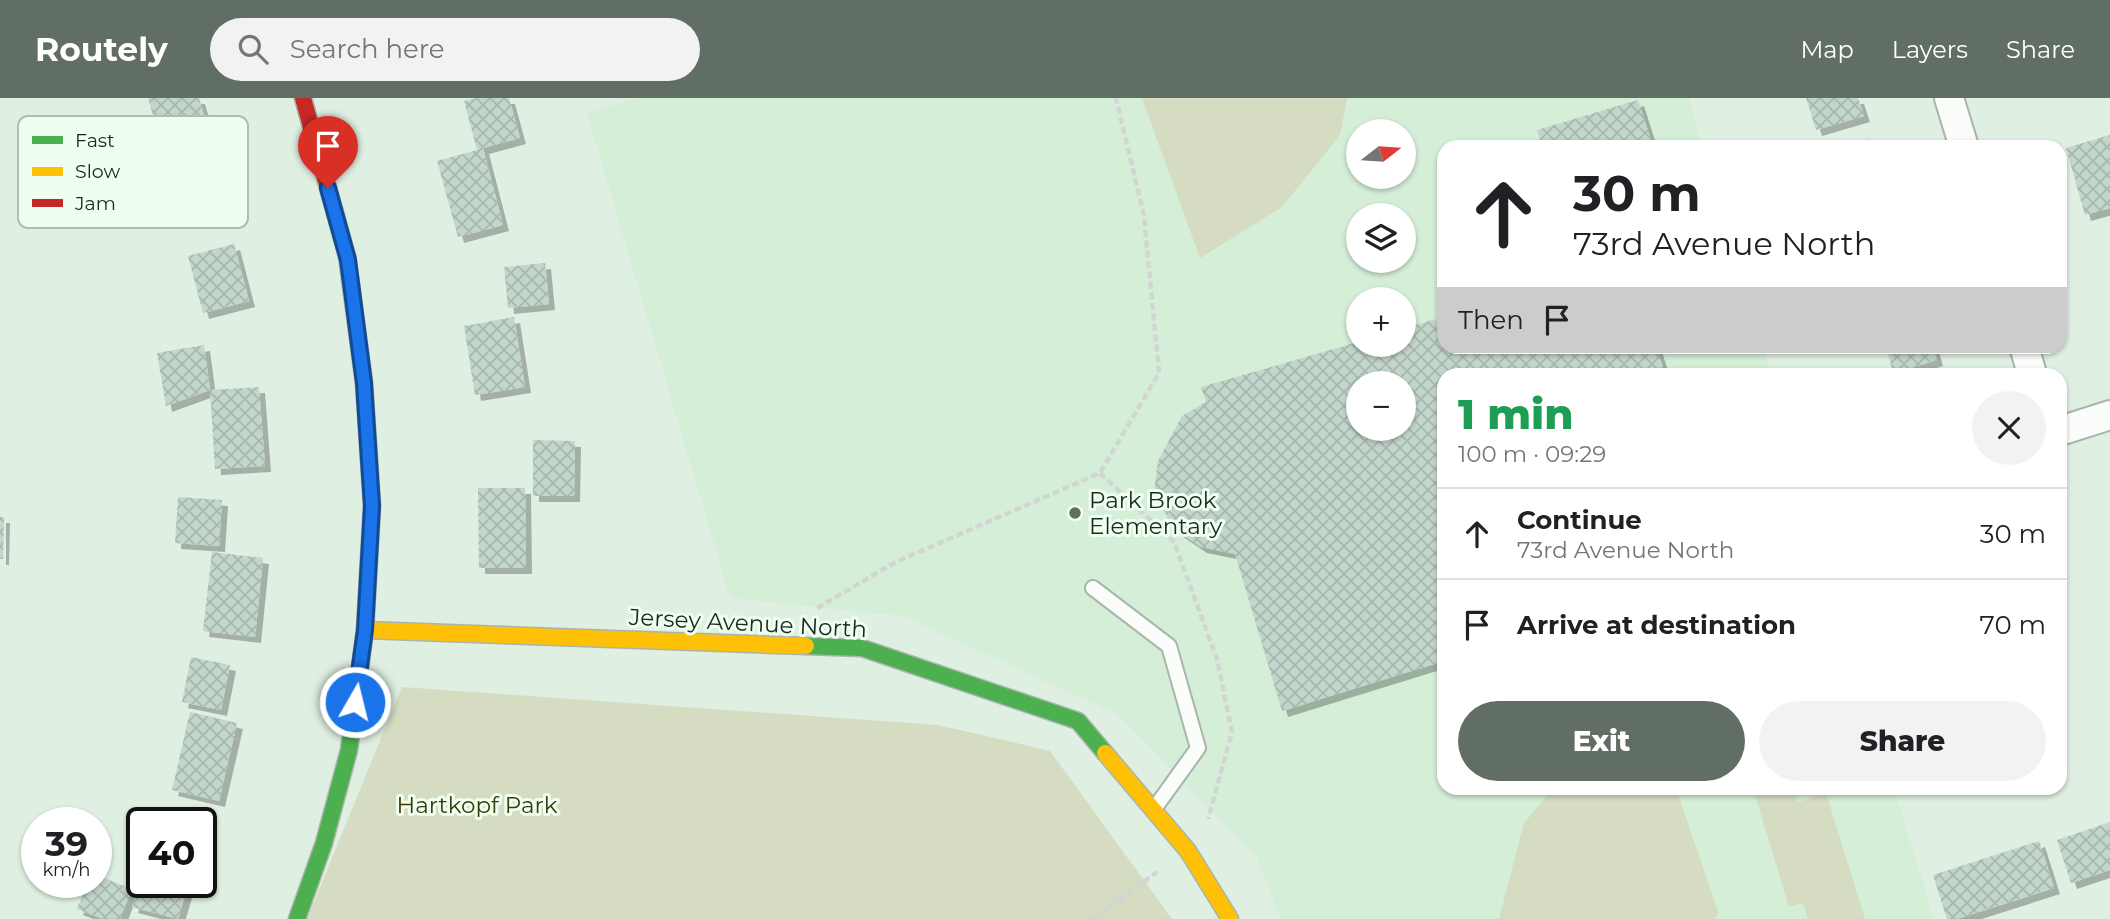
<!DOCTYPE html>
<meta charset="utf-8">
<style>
:root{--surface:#fff;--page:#f2f2f2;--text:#202124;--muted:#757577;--line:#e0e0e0;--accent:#616e63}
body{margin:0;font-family:Montserrat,sans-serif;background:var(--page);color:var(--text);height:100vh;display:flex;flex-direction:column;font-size:26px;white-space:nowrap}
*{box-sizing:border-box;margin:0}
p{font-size:23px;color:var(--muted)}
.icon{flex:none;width:38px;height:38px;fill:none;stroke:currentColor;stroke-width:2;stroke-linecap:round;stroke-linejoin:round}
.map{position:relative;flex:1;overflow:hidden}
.side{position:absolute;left:1437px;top:270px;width:630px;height:427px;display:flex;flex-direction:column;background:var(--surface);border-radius:21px;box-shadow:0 2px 5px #0004}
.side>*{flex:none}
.banner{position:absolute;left:1437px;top:42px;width:630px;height:214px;border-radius:21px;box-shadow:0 2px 5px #0004;background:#fff;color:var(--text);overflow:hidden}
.needle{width:46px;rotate:73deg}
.controls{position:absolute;left:1346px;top:21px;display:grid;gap:14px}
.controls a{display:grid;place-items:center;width:70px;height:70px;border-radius:50%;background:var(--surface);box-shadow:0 2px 5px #0004;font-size:35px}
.speed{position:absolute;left:21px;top:709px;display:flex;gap:14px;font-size:35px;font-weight:700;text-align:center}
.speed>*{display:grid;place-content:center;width:91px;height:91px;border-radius:50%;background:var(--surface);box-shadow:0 2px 5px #0004;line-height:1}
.speed small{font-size:18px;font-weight:400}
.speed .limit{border:4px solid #111;border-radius:10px;background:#fff;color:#111}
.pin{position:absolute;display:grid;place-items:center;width:60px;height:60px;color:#fff;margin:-72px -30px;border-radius:50% 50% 50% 0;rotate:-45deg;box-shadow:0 0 7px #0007}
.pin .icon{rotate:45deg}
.me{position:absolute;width:77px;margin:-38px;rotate:8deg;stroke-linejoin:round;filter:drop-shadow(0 0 5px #0008)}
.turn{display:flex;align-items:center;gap:24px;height:147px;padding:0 21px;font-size:32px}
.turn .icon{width:91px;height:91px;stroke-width:2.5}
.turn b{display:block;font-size:49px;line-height:60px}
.then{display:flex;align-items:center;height:66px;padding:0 21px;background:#0003;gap:14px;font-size:26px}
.round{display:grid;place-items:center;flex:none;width:74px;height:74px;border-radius:37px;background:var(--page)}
.summary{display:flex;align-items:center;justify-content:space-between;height:119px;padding:0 21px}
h1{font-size:42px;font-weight:800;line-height:52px;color:#1e9e55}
.action{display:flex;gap:14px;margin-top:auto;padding:14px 21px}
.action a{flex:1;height:80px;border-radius:42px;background:var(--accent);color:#fff;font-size:28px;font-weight:800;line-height:80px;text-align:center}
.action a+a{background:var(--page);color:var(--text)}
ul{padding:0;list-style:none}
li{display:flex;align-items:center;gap:21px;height:91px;padding:0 21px;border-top:2px solid var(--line)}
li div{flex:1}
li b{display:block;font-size:26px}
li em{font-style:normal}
header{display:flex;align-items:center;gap:42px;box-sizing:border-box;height:98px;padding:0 35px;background:var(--accent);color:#fff}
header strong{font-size:33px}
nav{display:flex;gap:38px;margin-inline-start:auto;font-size:24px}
.search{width:490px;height:63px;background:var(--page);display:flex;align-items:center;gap:18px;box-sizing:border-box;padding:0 24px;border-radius:38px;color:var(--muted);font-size:26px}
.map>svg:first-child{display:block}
</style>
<header>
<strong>Routely</strong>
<div class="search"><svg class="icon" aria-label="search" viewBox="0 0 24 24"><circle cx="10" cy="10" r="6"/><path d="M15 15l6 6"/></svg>Search here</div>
<nav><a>Map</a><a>Layers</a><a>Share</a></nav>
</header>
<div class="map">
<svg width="2110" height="821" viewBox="0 0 2110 821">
<defs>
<pattern id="building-cross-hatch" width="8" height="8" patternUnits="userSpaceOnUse" patternTransform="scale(1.75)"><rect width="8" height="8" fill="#c3d6cb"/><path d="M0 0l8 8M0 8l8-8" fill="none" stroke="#a7b8ae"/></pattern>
<filter id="shadow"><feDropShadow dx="6" dy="6" stdDeviation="0" flood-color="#0004"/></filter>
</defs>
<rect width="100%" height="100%" fill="#dfefe1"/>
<path fill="#d4eed8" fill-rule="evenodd" d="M637,0H1689L1703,49H1444V248L1763,249L1771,276H1444V690H1894L1934,821H1281L1257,760L1117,616L902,518L730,500L587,15ZM1358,33H1404V79H1358ZM1358,117H1404V163H1358ZM1358,201H1404V247H1358ZM1358,285H1404V331H1358Z"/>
<g fill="#d5dcc1">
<path d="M1142,0H1347L1340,37L1282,109L1200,160Z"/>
<path d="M402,589L938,627L1050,653L1172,821H307Z"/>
<path d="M1554,690H1676L1718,814L1715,821H1499L1524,725Z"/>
<path d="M1753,690H1793L1798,704L1826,695L1865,821H1808L1803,805L1789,809Z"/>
</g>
<g fill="url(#building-cross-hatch)" fill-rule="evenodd" filter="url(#shadow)">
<path d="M148,0H199L211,42L164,55Z"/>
<path d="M476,0H509L520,40L483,50L503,127L458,139L437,63L477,52L464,3Z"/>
<path d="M1806,0H1858L1864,18L1816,32Z"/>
<path d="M1638,2L1653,49H1542L1537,32Z"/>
<path d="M2110,37V110L2085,117L2066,50Z"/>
<path d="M1869,41L1871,49H1846V48Z"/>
<path d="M234,146L249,203L203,215L188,158Z"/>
<path d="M545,165L549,206L508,210L504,169Z"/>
<path d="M514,219L525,289L475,297L464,228Z"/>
<path d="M1444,219V248H1656L1665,276H1444V563L1282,613L1235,456L1201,449L1173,430L1154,394L1158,363L1182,318L1206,304L1201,289L1358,244V247H1404V230ZM1358,285H1404V331H1358Z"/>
<path d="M204,247L210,292L259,289L265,368L215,371L210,292L166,308L157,255Z"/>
<path d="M1886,248H1933L1937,262L1893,275Z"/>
<path d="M533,342L575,343L574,398H533Z"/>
<path d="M478,390H525L526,470H479Z"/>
<path d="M178,399L222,402L219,448L175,445Z"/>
<path d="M0,419H4L3,461H0Z"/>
<path d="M212,454L263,460L255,539L203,533Z"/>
<path d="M191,559L230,567L221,612L182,604Z"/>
<path d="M190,614L237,625L219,703L172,692Z"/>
<path d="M2110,724V772L2071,785L2057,742Z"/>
<path d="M2039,743L2054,790L1957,821H1947L1933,777Z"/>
<path d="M96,777L132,791L120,821H103L77,811L88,784H96Z"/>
<path d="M141,778L142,784H189L178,821L132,809Z"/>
</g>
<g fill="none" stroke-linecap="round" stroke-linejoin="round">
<g stroke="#a9b5ab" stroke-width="18">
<path id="lane" d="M1093,490L1169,548L1198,650L1154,711"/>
</g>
<g stroke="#a9b5ab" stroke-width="32">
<g id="street">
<path d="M1949,0L1964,49"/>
<path d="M2024,248L2032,276"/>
<path d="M2060,333L2110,317"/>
</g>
</g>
<g stroke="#a9b5ab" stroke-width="19">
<g id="fast">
<path d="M806,548L862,550L1078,623L1105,655"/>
<path d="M297,821L324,745L349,652L365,532L372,408L364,285L347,158"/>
</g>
</g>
<g stroke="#a9b5ab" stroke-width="19">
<g id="slow">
<path d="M365,532L806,548"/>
<path d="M1105,655L1188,753L1230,821"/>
</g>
</g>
<g stroke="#a9b5ab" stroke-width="19">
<path id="jam" d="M303,0L347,158"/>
</g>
<g stroke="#d2d6d3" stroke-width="4.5" stroke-dasharray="7 3.5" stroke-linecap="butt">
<path d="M1100,375L1174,444L1217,561L1232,634L1208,721"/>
<path d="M817,510L896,464L1100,375L1159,275L1144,118L1116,0"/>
<path d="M1093,821L1157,774"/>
</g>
<use href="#lane" stroke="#fafdfa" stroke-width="14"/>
<use href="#street" stroke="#fafdfa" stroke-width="28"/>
<use href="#fast" stroke="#4caf50" stroke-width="16"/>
<use href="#slow" stroke="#ffc107" stroke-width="16"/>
<use href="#jam" stroke="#c62828" stroke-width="16"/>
</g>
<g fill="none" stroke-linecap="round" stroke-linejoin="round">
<g stroke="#114b97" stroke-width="18">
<path id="route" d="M328,90L348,162L364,285L372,408L365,532L355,604"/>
</g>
<use href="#route" stroke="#1a73e8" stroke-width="12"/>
</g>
<circle fill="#616e63" stroke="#eefff0" stroke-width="2.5" cx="1075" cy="415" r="7"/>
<g text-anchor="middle" stroke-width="6" stroke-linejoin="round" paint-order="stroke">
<g font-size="23" fill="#1d281f" stroke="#eefff0" text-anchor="start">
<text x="1089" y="410">Park Brook<tspan x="1089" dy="26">Elementary</tspan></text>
</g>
<g font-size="23" fill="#1d281f" stroke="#eefff0">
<text transform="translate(748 525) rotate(3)" y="8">Jersey Avenue North</text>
</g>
<g font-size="23" fill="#3c390b" stroke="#eefff0">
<text x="477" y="715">Hartkopf Park</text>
</g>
</g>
<rect x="18" y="18" width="230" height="112" rx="10" fill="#eefff0" stroke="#afbeb1" stroke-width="2"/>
<rect x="32" y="38" width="31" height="8" fill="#4caf50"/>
<rect x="32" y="69" width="31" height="9" fill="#ffc107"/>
<rect x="32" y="101" width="31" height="8" fill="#c62828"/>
<g font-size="19" fill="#1d281f">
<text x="75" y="49">Fast</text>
<text x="75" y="80">Slow</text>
<text x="75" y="112">Jam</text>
</g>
</svg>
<div class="controls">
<a><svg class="needle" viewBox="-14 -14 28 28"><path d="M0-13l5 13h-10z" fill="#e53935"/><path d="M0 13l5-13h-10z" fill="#757577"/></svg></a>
<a><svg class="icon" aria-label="layers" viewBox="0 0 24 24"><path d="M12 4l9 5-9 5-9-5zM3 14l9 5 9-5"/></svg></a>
<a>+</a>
<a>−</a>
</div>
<div class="speed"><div>39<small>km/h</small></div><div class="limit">40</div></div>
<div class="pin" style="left:328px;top:90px;background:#d93025"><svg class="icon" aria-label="arrive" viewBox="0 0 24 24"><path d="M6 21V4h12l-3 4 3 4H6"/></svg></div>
<svg class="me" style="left:355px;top:604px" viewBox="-20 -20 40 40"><circle r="17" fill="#1a73e8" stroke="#fff" stroke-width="3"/><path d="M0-11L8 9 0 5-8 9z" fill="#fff"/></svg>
<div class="banner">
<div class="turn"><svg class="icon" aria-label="ahead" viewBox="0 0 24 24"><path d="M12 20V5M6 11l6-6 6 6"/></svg><div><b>30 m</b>73rd Avenue North</div></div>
<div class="then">Then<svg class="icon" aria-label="arrive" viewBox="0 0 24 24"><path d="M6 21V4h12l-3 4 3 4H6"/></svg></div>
</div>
<section class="side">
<div class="summary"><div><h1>1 min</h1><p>100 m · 09:29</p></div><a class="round"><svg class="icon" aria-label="close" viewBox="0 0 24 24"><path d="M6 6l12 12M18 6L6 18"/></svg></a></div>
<ul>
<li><svg class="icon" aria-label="ahead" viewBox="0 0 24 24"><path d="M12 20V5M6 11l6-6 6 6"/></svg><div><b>Continue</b><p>73rd Avenue North</p></div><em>30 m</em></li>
<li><svg class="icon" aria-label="arrive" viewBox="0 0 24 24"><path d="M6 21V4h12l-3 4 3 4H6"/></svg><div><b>Arrive at destination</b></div><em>70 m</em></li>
</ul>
<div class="action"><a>Exit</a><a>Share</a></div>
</section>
</div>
